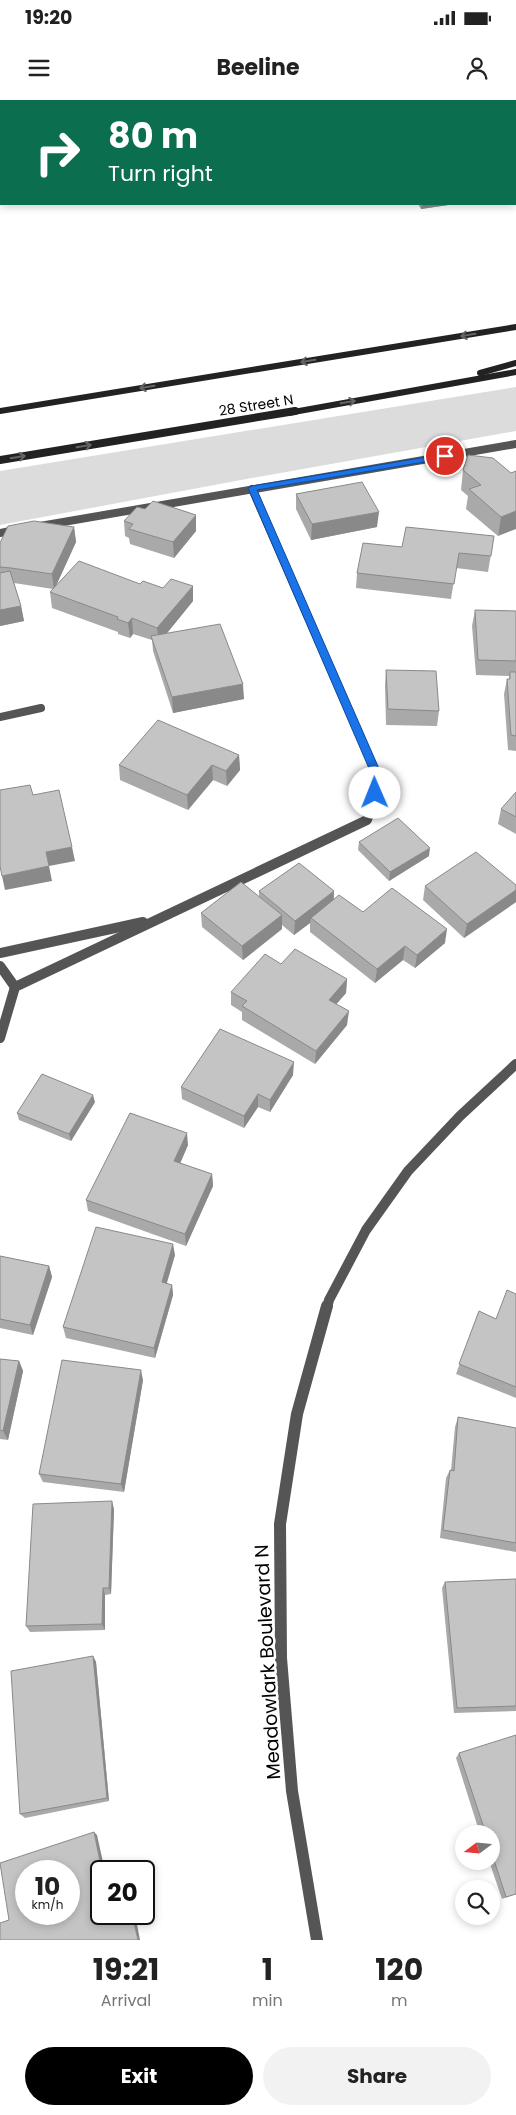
<!DOCTYPE html>
<style>
:root{--surface:#fff;--page:#f2f2f2;--text:#222;--muted:#767676;--accent:#000}
body{margin:0;font-family:Poppins,sans-serif;background:var(--page);color:var(--text);height:100vh;display:flex;flex-direction:column;font-size:19px;white-space:nowrap}
*{box-sizing:border-box;margin:0}
p{font-size:16px;color:var(--muted)}
.icon{flex:none;width:28px;height:28px;fill:none;stroke:currentColor;stroke-width:2;stroke-linecap:round;stroke-linejoin:round}
.map{position:relative;height:1840px;overflow:hidden}
.side{display:flex;flex-direction:column;background:var(--surface);flex:1}
.side>*{flex:none}
.top-card{position:absolute;left:0px;top:0px;width:516px;height:105px;box-shadow:0 2px 8px #0003;background:#0b6e4f;color:#fff;overflow:hidden}
.needle{width:32px;rotate:254deg}
.fabs{position:absolute;left:455px;top:1725px;display:grid;gap:10px}
.fabs a{display:grid;place-items:center;width:45px;height:45px;border-radius:50%;background:var(--surface);box-shadow:0 2px 8px #0003;font-size:25px}
.speed{position:absolute;left:15px;top:1760px;display:flex;gap:10px;font-size:25px;font-weight:700;text-align:center}
.speed>*{display:grid;place-content:center;width:65px;height:65px;border-radius:50%;background:var(--surface);box-shadow:0 2px 8px #0003;line-height:1}
.speed small{font-size:12px;font-weight:400}
.speed .limit{border:2px solid #111;border-radius:8px;background:#fff;color:#111}
.pin{position:absolute;display:grid;place-items:center;width:42px;height:42px;color:#fff;margin:-21px;border:2px solid #fff;border-radius:50%;box-shadow:0 1px 5px #0007}
.me{position:absolute;width:55px;margin:-28px;rotate:359deg;stroke-linejoin:round;filter:drop-shadow(0 0 4px #0008)}
.turn{display:flex;align-items:center;gap:18px;height:105px;padding:0 25px;font-size:22px}
.turn .icon{width:65px;height:65px;stroke-width:2.5}
.turn b{display:block;font-size:35px;line-height:42px}
.eta{display:flex;justify-content:space-evenly;align-items:center;height:85px;text-align:center}
.eta b{font-size:30px;font-weight:700;line-height:35px}
.cta{display:flex;gap:10px;margin-top:auto;padding:10px 25px}
.cta a{flex:1;height:58px;border-radius:30px;background:var(--accent);color:#fff;font-size:20px;font-weight:700;line-height:58px;text-align:center}
.cta a+a{background:var(--page);color:var(--text)}
.status{display:flex;justify-content:space-between;align-items:center;height:35px;padding:0 25px;background:var(--surface);direction:ltr}
.status svg{height:14px;fill:currentColor}
header{display:flex;justify-content:space-between;align-items:center;height:65px;padding:0 25px;background:var(--surface);font-size:22px;font-weight:700}
.map>svg:first-child{display:block}
</style>
<div class="status"><b>19:20</b><svg viewBox="0 0 49 12"><path d="M0 12V9h3v3zM5 12V6h3v6zM10 12V3h3v9zM15 12V0h3v12zM26 1h20v11H26zM47 4h2v5h-2z"/></svg></div>
<header><svg class="icon" aria-label="menu" viewBox="0 0 24 24"><path d="M4 6h16M4 12h16M4 18h16"/></svg>Beeline<svg class="icon" aria-label="person" viewBox="0 0 24 24"><circle cx="12" cy="8" r="4"/><path d="M4 21q1-7 8-7t8 7"/></svg></header>
<div class="map">
<svg width="516" height="1840" viewBox="0 0 516 1840">
<rect width="100%" height="100%" fill="#fff"/>
<path fill="#dcdcdc" d="M516,287V331L241,380L0,425V371Z"/>
<g fill="none" stroke-linecap="round" stroke-linejoin="round">
<g stroke="#555" stroke-width="8">
<path d="M252,389L379,680L371,708"/>
<path d="M40,426L516,344"/>
<path d="M0,433L19,429"/>
</g>
<g stroke="#555" stroke-width="10">
<path d="M0,853L143,822"/>
<path d="M0,866L15,887"/>
<path d="M0,938L15,887L367,720L371,706"/>
</g>
<path stroke="#555" stroke-width="8" d="M0,617L41,608"/>
<path stroke="#555" stroke-width="10" d="M327,1208L329,1200L366,1130L408,1071L460,1016L516,964"/>
<path stroke="#555" stroke-width="12" d="M317,1840L292,1691L281,1558L280,1424L297,1314L327,1206"/>
<g stroke="#222" stroke-width="6">
<path d="M480,273L516,263"/>
<path d="M0,311L516,227"/>
<path d="M288,313L516,272"/>
</g>
<path stroke="#222" stroke-width="8" d="M0,360L295,311"/>
</g>
<g fill="#a9a9a9">
<path d="M468,0H516V59H515V1H468Z"/>
<path d="M418,104H455L421,109Z"/>
<path d="M463,370L511,373L498,436L466,409L468,396L461,390Z"/>
<path d="M296,394L377,427L311,440L296,409Z"/>
<path d="M124,421L196,431L174,458L130,444L129,438L125,436Z"/>
<path d="M74,427L76,442L56,486L140,484L193,501L167,533L244,599L173,613L153,551L152,540L133,534L130,538L118,534V532L52,508L50,492L53,489L14,483L21,506L24,521L0,526V443Z"/>
<path d="M494,436L488,472L456,468L451,499L356,488L357,473L402,447Z"/>
<path d="M475,510L516,511V651L508,650L504,594L507,579H509V576L476,575L472,526Z"/>
<path d="M386,570L439,611L437,626L386,625L385,585Z"/>
<path d="M239,655L240,670L227,686L213,680L188,710L120,680L119,665Z"/>
<path d="M516,692V734L498,724L501,709Z"/>
<path d="M359,742L429,756L389,781L358,750Z"/>
<path d="M516,785V802L464,838L423,800L425,786Z"/>
<path d="M259,791H334V800L363,812L445,843L415,868L403,860L375,883L310,832V823L294,835L282,825V829L243,860L202,827L201,813L259,797Z"/>
<path d="M281,864L347,879L346,893L336,904L347,925L315,964L242,920V912L231,905V892Z"/>
<path d="M293,975L270,1012L258,1007L244,1028L182,999L181,987Z"/>
<path d="M95,1002L71,1041L19,1020L17,1013Z"/>
<path d="M188,1045L180,1063L212,1074L213,1086L186,1146L88,1111L86,1100Z"/>
<path d="M175,1155L166,1183L172,1185L173,1195L155,1258L66,1238L63,1227Z"/>
<path d="M0,1156L49,1166L52,1177L33,1235L0,1228Z"/>
<path d="M516,1194V1298L456,1274L479,1211L496,1219Z"/>
<path d="M0,1259L19,1261L23,1271L8,1340L0,1339Z"/>
<path d="M143,1280L124,1392L43,1382L39,1374Z"/>
<path d="M458,1317L516,1328V1452L440,1438L446,1378L450,1370H451L455,1327Z"/>
<path d="M114,1409L111,1494L105,1495V1530L30,1532L26,1526Z"/>
<path d="M516,1479V1611L454,1613L442,1488L445,1482Z"/>
<path d="M93,1556L96,1562L109,1701L25,1718L20,1714Z"/>
<path d="M459,1653L516,1794L502,1799L489,1761H491V1734H480L456,1658Z"/>
</g>
<g fill="#898989">
<path d="M516,40V59H515V41Z"/>
<path d="M422,104H455L421,109Z"/>
<path d="M516,411V429L498,436L501,417Z"/>
<path d="M379,412L377,427L311,440L312,424Z"/>
<path d="M196,415V431L174,458L173,442Z"/>
<path d="M74,427L76,442L54,490L52,474Z"/>
<path d="M193,486V501L159,543L157,528Z"/>
<path d="M21,506L24,521L0,526V510Z"/>
<path d="M132,518L133,534L130,538L128,523Z"/>
<path d="M243,584L244,599L173,613L172,597Z"/>
<path d="M239,655L240,670L227,686L226,671Z"/>
<path d="M212,665L213,680L188,710L187,695Z"/>
<path d="M72,747L75,761L49,766L46,752Z"/>
<path d="M430,748L429,756L389,781L390,772Z"/>
<path d="M49,766L52,781L5,790L2,776Z"/>
<path d="M516,790V802L464,838L467,824Z"/>
<path d="M334,791L333,805L311,818L310,823L294,835L295,821Z"/>
<path d="M282,815V829L243,860L242,846Z"/>
<path d="M447,829L445,843L415,868L417,855Z"/>
<path d="M405,846L403,860L375,883L377,869Z"/>
<path d="M347,879L346,893L328,914L329,900Z"/>
<path d="M349,911L347,925L315,964L316,951Z"/>
<path d="M294,962L293,975L270,1012V1000Z"/>
<path d="M258,994V1007L244,1028V1016Z"/>
<path d="M93,995L95,1002L71,1041L69,1034Z"/>
<path d="M187,1033L188,1045L176,1073L174,1061Z"/>
<path d="M212,1074L213,1086L186,1146L185,1134Z"/>
<path d="M173,1144L175,1155L164,1193L162,1182Z"/>
<path d="M49,1166L52,1177L33,1235L30,1225Z"/>
<path d="M172,1185L173,1195L155,1258L154,1248Z"/>
<path d="M19,1261L23,1271L8,1340L3,1331Z"/>
<path d="M141,1270L143,1280L124,1392L121,1384Z"/>
<path d="M112,1401L114,1409L111,1494L109,1488Z"/>
<path d="M103,1488L105,1495V1530L102,1524Z"/>
<path d="M93,1556L96,1562L109,1701L107,1698Z"/>
<path d="M94,1732L97,1735L105,1771H102Z"/>
<path d="M132,1814H135L140,1840H138Z"/>
</g>
<g fill="#c4c4c4" stroke="#898989" fill-rule="evenodd">
<path d="M477,0H516V40L515,41V1H478Z"/>
<path d="M468,355L493,358L511,373L516,371V411L501,417L469,389L481,385L463,370Z"/>
<path d="M362,382L379,412L312,424L296,394Z"/>
<path d="M153,401L196,415L173,442L129,429L133,424L124,421L137,407L145,409Z"/>
<path d="M34,421L74,427L52,474L11,468L0,467V443L8,426Z"/>
<path d="M406,427L494,436L491,456L459,453L454,484L357,473L363,443L402,447Z"/>
<path d="M79,461L140,484L143,481L163,488L171,479L193,486L157,528L132,518L128,523L117,519L118,517L50,492Z"/>
<path d="M10,471L21,506L0,510V473Z"/>
<path d="M475,510L516,511V561L478,560Z"/>
<path d="M220,524L243,584L172,597L151,536Z"/>
<path d="M386,570L436,571L439,611L388,609Z"/>
<path d="M510,572H516V636L511,635L507,579H510Z"/>
<path d="M158,620L239,655L226,671L212,665L187,695L119,665Z"/>
<path d="M30,685L33,695L59,690L72,747L46,752L49,766L2,776L0,766V690Z"/>
<path d="M516,692V717L501,709Z"/>
<path d="M398,718L430,748L390,772L359,742Z"/>
<path d="M476,752L516,785V790L467,824L425,786Z"/>
<path d="M299,763L334,791L295,821L259,791Z"/>
<path d="M241,782L282,815L242,846L201,813Z"/>
<path d="M392,788L447,829L417,855L405,846L377,869L311,818L339,795L363,812Z"/>
<path d="M295,849L347,879L329,900L349,911L316,951L242,906L247,901L231,892L265,854L281,864Z"/>
<path d="M220,929L294,962L270,1000L258,994L244,1016L181,987Z"/>
<path d="M42,974L93,995L69,1034L17,1013Z"/>
<path d="M130,1013L187,1033L174,1061L212,1074L185,1134L86,1100Z"/>
<path d="M96,1127L173,1144L162,1182L172,1185L154,1248L63,1227Z"/>
<path d="M0,1156L49,1166L30,1225L0,1219Z"/>
<path d="M507,1190L516,1194V1287L459,1264L479,1211L496,1219Z"/>
<path d="M0,1259L19,1261L3,1331L0,1330Z"/>
<path d="M62,1260L141,1270L121,1384L39,1374Z"/>
<path d="M458,1317L516,1328V1443L443,1430L450,1370L454,1371Z"/>
<path d="M112,1401L109,1488H103L102,1524L26,1526L33,1404Z"/>
<path d="M516,1479V1606L457,1608L445,1482Z"/>
<path d="M93,1556L107,1698L20,1714L11,1571Z"/>
<path d="M516,1635V1794L506,1797L491,1751V1734H486L459,1653Z"/>
<path d="M94,1732L102,1771H101V1814H132L138,1840H0V1823L9,1820L0,1763ZM26,1771H69V1814H26Z"/>
</g>
<defs><path id="oneway-shaft" d="M-6 0H5M1.5-3L5.5 0L1.5 3" fill="none" stroke-width="1.6" stroke-linecap="round" stroke-linejoin="round" transform="scale(1.25)"/></defs>
<g stroke="#646464">
<use href="#oneway-shaft" transform="translate(468 235) rotate(171)"/>
<use href="#oneway-shaft" transform="translate(308 261) rotate(171)"/>
<use href="#oneway-shaft" transform="translate(147 287) rotate(171)"/>
<use href="#oneway-shaft" transform="translate(348 302) rotate(-9)"/>
<use href="#oneway-shaft" transform="translate(84 346) rotate(-9)"/>
<use href="#oneway-shaft" transform="translate(18 357) rotate(-9)"/>
</g>
<path fill="#1a73e8" stroke="#114b97" d="M445,354L449,356L448,358L257,390L384,680L380,693L375,697L370,693L374,680L248,388L252,386Z"/>
<g text-anchor="middle" stroke-width="5" stroke-linejoin="round" paint-order="stroke">
<g font-size="14" fill="#000" stroke="#fff">
<text transform="translate(256 305) rotate(-9)" y="5">28 Street N</text>
</g>
<g font-size="19" fill="#000" stroke="#fff">
<text transform="translate(267 1562) rotate(-93)" y="7">Meadowlark Boulevard N</text>
</g>
</g>
</svg>
<div class="fabs">
<a><svg class="needle" viewBox="-14 -14 28 28"><path d="M0-13l5 13h-10z" fill="#e53935"/><path d="M0 13l5-13h-10z" fill="#767676"/></svg></a>
<a><svg class="icon" aria-label="search" viewBox="0 0 24 24"><circle cx="10" cy="10" r="6"/><path d="M15 15l6 6"/></svg></a>
</div>
<div class="speed"><div>10<small>km/h</small></div><div class="limit">20</div></div>
<div class="pin" style="left:445px;top:356px;background:#d93025"><svg class="icon" aria-label="arrive" viewBox="0 0 24 24"><path d="M6 21V4h12l-3 4 3 4H6"/></svg></div>
<svg class="me" style="left:375px;top:693px" viewBox="-20 -20 40 40"><circle r="19" fill="#fff"/><path d="M0-13L10 11 0 6-10 11z" fill="#1a73e8"/></svg>
<div class="top-card">
<div class="turn"><svg class="icon" aria-label="right" viewBox="0 0 24 24"><path d="M7 20v-9h11M14 6l5 5-5 5"/></svg><div><b>80 m</b>Turn right</div></div>
</div>
</div>
<section class="side">
<div class="eta">
<div><b>19:21</b><p>Arrival</p></div>
<div><b>1</b><p>min</p></div>
<div><b>120</b><p>m</p></div>
</div>
<div class="cta"><a>Exit</a><a>Share</a></div>
</section>
